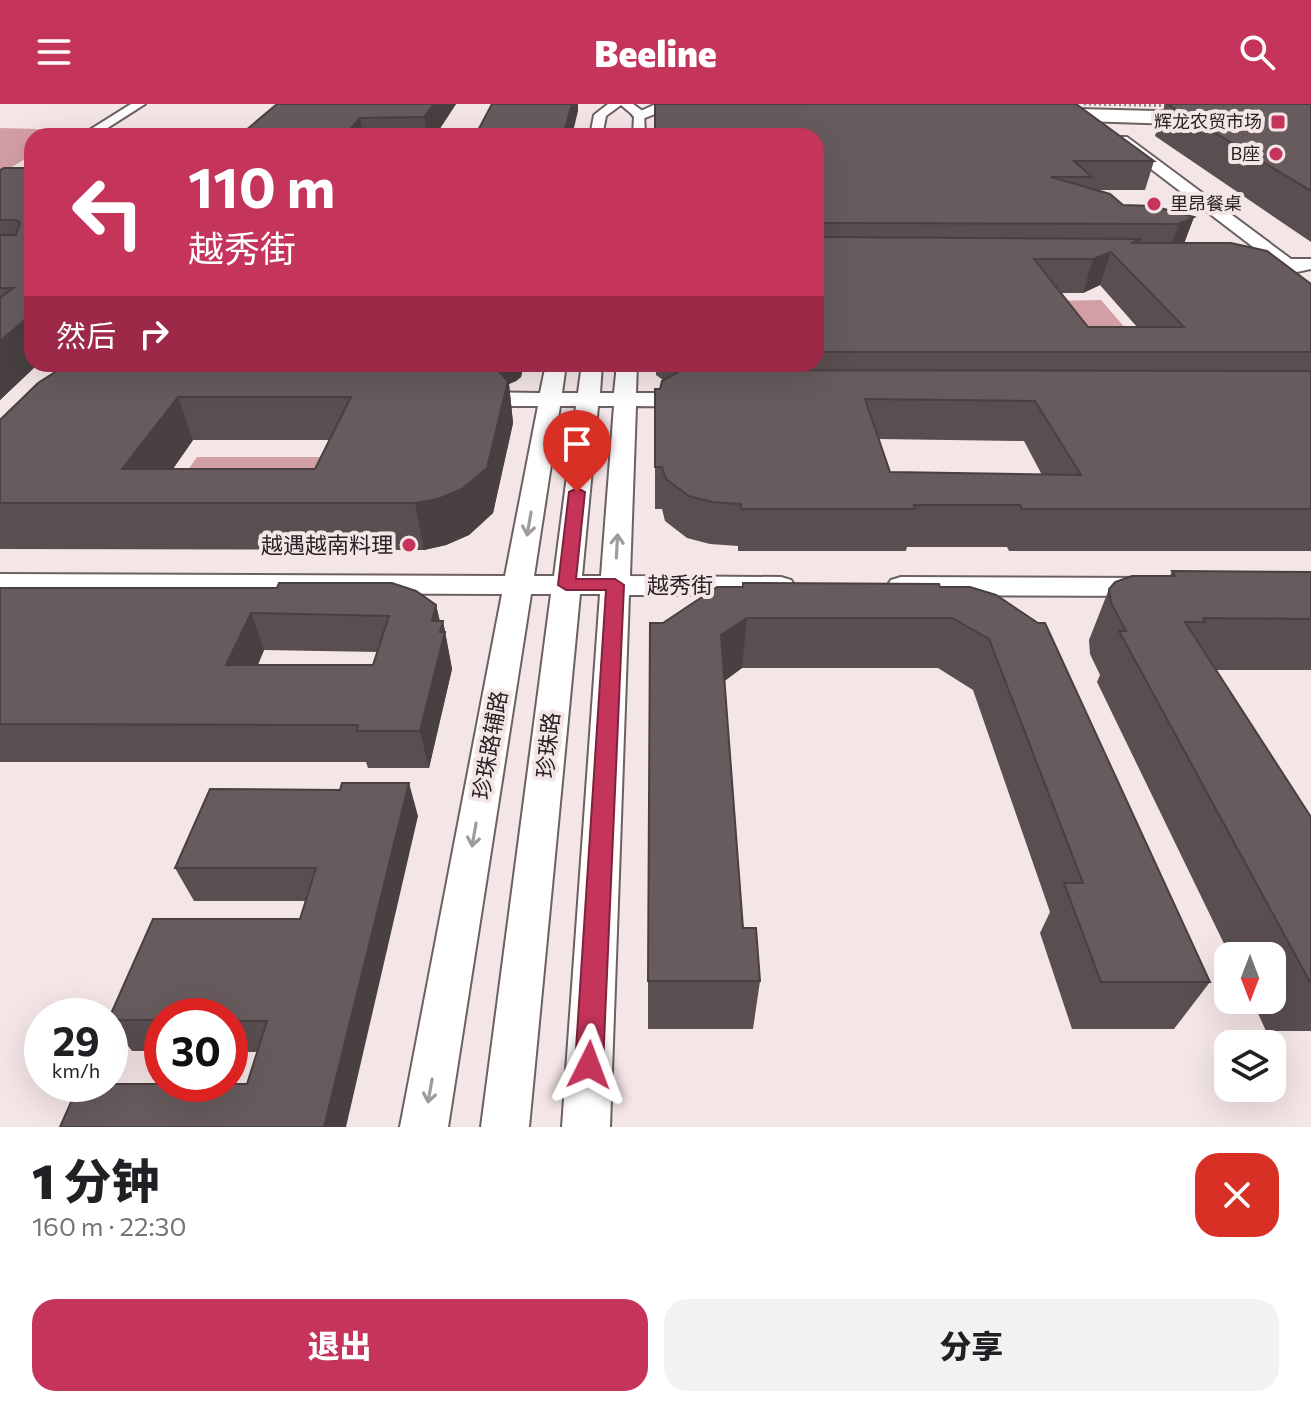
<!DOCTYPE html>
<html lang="zh">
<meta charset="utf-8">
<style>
:root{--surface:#fff;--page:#f2f2f2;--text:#202124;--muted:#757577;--accent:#c4345b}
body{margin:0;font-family:Commissioner,"Noto Sans SC",sans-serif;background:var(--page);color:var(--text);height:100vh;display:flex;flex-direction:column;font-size:30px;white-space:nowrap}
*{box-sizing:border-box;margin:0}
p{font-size:26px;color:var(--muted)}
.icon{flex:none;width:44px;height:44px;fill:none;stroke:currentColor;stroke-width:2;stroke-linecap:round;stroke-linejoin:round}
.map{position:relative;height:1023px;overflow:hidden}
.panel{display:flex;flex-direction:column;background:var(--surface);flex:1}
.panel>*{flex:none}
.hud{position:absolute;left:24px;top:24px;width:800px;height:244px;border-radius:24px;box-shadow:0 8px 32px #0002;background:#c4345b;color:#fff;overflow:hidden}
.needle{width:52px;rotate:180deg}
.fabs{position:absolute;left:1214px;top:838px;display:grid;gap:16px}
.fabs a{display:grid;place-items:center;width:72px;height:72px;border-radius:16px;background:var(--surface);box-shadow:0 8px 32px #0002;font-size:40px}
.speed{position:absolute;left:24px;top:894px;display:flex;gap:16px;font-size:40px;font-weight:700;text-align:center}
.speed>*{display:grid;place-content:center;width:104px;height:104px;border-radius:50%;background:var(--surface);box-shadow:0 8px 32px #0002;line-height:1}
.speed small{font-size:20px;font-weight:400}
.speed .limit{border:12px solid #d22;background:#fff;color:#111}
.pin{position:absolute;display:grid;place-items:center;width:68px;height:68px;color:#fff;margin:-82px -34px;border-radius:50% 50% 50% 0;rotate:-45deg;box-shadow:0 0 8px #0007}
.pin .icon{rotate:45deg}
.me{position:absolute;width:88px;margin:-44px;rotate:3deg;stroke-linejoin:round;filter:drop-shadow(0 0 6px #0008)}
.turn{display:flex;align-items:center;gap:28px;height:168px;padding:0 32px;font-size:36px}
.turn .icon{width:104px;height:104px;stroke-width:2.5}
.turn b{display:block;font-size:56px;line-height:68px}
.then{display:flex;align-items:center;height:76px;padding:0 32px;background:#0003;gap:16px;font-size:30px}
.round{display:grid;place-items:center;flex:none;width:84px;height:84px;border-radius:24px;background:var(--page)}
.summary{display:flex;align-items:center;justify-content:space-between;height:136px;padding:0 32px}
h1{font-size:48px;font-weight:800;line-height:60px}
.primary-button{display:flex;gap:16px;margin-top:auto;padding:16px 32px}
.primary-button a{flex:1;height:92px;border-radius:24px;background:var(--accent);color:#fff;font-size:32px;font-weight:800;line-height:92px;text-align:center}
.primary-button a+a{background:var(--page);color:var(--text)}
header{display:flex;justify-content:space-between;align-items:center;height:104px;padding:0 32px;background:var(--accent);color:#fff;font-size:36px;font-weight:800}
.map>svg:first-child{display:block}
</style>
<header><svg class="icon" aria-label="menu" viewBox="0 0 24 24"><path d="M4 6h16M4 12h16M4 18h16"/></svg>Beeline<svg class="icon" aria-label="search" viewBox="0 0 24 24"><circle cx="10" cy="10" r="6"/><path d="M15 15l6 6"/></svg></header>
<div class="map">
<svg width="1311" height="1023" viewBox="0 0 1311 1023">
<rect width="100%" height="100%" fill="#f4e5e6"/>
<g fill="#d39fa6">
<path d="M0,24L73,26L62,32H32V51L0,70Z"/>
<path d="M1101,196L1145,247L1090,248L1050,197Z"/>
<path d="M197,353H337L320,389H172Z"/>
</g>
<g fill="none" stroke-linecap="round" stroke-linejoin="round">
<g stroke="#6c6061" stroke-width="4">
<g id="minor">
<path d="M131,0H145L95,32H80Z"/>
<path d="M608,0H633L644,8L645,32H633L634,12L621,1L606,12L602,32H590L594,11Z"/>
<path d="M1056,9L1176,12L1182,16L1176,20L1052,16L1050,13Z"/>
<path d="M1117,33H1127L1291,155H1311V165L1292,169L1283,165L1236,164L1233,160L1236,156L1269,155L1117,39Z"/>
<path d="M77,260H99L9,356L0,358V337Z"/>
<path d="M546,260H566L562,289H578L582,260H602L600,289H614L617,260H637L636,289H697L708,296L697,303L636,302L630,472L781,473L791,476L795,482L791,488L781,491H629L610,1023H562L600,490H580L529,1023H481L551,490H531L448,1023H400L502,490L0,488V470L505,472L538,302H469L458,295L469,288L540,289ZM560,302H576L554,472H534ZM598,302H614L601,472H582Z"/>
<path d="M901,473L1153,474L1163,477L1167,483L1163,489L1153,492L901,491L891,488L887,482L891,476Z"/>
</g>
</g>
<g stroke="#6c6061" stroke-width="4">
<g id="major">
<path d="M656,0H747L740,4L660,8L640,16L632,11Z"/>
<path d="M1040,4L1311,11V21L1035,12V6Z"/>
</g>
</g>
<use href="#minor" fill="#fff" fill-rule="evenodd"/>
<use href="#major" fill="#fff" fill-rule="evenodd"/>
<path stroke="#8c8283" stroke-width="3" stroke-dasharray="2 3" stroke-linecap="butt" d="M1084,0L1187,2"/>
</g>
<g fill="#594e50" fill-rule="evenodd">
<path d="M277,0H456L435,32H239Z"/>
<path d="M1165,0H1311V138L1155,32Z"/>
<path d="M816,32L1154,57L1145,86H1098L1123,101L1194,113L1184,139L1311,180V447H1009L1007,443H907L906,447H738V442L710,440L687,434L665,417L662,405H655V285H660L663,276L656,271V260H816ZM1100,181L1137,223H1088L1061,189H1083ZM879,335L1024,337L1042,371L890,368Z"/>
<path d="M32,64L38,260L0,296V66Z"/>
<path d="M85,260H524L521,273L516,277L509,280L513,319L493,409L469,431L446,441L424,446L0,445V316L86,263ZM193,336H330L315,365H173Z"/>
<path d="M1172,467L1311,468V566H1216L1311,713V927H1266L1252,896H1272V852H1230L1097,578L1100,571L1090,550L1089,536L1109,485L1170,472Z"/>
<path d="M940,483H970L1210,878L1174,925H1072L1040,829L1050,808L973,586L938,564H742L724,577L743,824L760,877L753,925H648V877L663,519Z"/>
<path d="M0,484L436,501L440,517H443L452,565L429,664H368L366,658H0ZM264,546L377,548L373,561H258Z"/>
<path d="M418,712L247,980L258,948H230V912H162V947H132L110,919V912L300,815L305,797H194L175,764Z"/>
</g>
<g fill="#484041">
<path d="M434,0H456L435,32H427L424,13Z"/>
<path d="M572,0H578V7L572,32H563Z"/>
<path d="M360,14L363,32H344Z"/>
<path d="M1194,113L1182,145L1167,152L1179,120Z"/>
<path d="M1111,148L1100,181L1083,189L1093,155Z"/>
<path d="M32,210V260H38L0,296V237Z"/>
<path d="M493,260H524L521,273L516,277L509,280L513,319L493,409L469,431L446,441L424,446L415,399L497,286Z"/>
<path d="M178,293L193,336L149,399L122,365Z"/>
<path d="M436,501L441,524L443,517L452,565L429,664L420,627L432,517Z"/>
<path d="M251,509L264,546L241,598L226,561Z"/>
<path d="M747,514L742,564L718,582L721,531Z"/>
<path d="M409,679L418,712L346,1023H324Z"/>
</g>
<g fill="#675b5d" stroke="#484041" stroke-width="2" fill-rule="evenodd">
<path d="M277,0H434L424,13L360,14L344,32H239Z"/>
<path d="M492,0H572L563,32H475Z"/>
<path d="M655,0H1076L1154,57H1074L1092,73H1051L1110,90L1123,101L1153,102L1194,113L1179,120L820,119L816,122L818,133L1142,135L1131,139H1231L1267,147L1311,180V248H816V32H655ZM1111,148L1184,223H1088L1034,155H1093Z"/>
<path d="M1167,0H1311V87Z"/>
<path d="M4,64H32V210L0,237V194L13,184H0V131H16L20,119L17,116H0V66Z"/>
<path d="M63,263H494L508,277L487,364L462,385L438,395L415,399H0V316L38,279ZM178,293H351L315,365H122Z"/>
<path d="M682,266L1311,267V405H1022L1020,401H914L915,405H741V400L712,398L689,392L666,375L662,363H655V285H660L662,277ZM865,295L1035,297L1081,371L890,368Z"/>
<path d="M1172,467L1311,468V515L1203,514L1205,518H1185L1311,713V878H1310L1119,527H1126L1111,499L1109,485L1115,478L1132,472H1175Z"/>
<path d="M279,479H392L416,487L436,501L432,517H443L440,528H445L420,627H357L358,621L0,620V484H277ZM251,509L389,512L373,561H226Z"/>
<path d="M743,479L939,480L940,483H970L996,491L1038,519H1045L1210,878H1101L1064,779H1083L989,535L952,514H747L721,531L743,824H756L760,877H648L650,519H663L717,483H743Z"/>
<path d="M342,679H409L324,1023H60L79,980H247L267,917H230V912H162V916H110V912L153,815H300L316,764H175L210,685L340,686Z"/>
</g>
<defs><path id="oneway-shaft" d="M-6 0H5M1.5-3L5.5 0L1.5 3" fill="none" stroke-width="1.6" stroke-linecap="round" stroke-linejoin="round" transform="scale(2)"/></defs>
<g stroke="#9e9c9c">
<use href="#oneway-shaft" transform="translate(529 420) rotate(100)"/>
<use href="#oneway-shaft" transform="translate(617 442) rotate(-87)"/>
<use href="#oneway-shaft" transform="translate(474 731) rotate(100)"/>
<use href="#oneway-shaft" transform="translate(430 987) rotate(100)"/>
</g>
<path fill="#c4345b" stroke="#7f223b" stroke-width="2" d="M577,384L585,388L576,475H615L624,481L603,961L599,971L589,975L579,971L575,961L606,486H566L558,481L569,388Z"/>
<g fill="#c4345b" stroke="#f4e5e6" stroke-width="3">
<rect x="1270" y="10" width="16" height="16" rx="4"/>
<circle cx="1276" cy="50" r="8"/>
<circle cx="1154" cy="100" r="8"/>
<circle cx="409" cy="441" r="8"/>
</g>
<g text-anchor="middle" stroke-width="8" stroke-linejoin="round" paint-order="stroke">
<g font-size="18" fill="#272223" stroke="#f4e5e6" text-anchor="end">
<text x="1262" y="24">辉龙农贸市场</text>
<text x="1260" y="56">B座</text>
<text x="1170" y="106" text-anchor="start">里昂餐桌</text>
</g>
<g font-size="22" fill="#272223" stroke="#f4e5e6" text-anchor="end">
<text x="393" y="449">越遇越南料理</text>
</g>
<g font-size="22" fill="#272223" stroke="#f4e5e6">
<text x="680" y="489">越秀街</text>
<text transform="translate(490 641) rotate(-80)" y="8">珍珠路辅路</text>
<text transform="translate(548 641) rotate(-84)" y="8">珍珠路</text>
</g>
</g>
</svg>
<div class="fabs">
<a><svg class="needle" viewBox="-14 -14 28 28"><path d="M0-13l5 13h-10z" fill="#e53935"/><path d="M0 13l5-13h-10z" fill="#757577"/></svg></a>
<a><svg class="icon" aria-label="layers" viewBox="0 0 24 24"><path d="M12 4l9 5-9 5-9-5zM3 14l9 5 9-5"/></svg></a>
</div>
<div class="speed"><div>29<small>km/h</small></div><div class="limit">30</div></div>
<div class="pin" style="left:577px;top:388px;background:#d93025"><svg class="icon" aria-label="arrive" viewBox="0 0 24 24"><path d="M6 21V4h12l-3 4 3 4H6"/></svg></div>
<svg class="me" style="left:589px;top:961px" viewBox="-20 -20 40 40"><path d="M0-17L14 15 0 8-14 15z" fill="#c4345b" stroke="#fff" stroke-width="4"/></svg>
<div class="hud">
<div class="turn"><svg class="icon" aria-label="left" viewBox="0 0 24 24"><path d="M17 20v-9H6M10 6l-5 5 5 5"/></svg><div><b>110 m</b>越秀街</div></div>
<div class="then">然后<svg class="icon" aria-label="right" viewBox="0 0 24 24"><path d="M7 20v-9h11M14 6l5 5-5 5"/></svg></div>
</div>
</div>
<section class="panel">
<div class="summary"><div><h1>1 分钟</h1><p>160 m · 22:30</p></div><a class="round" style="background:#d93025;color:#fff"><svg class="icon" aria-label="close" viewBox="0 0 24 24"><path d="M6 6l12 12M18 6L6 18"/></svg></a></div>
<div class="primary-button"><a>退出</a><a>分享</a></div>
</section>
